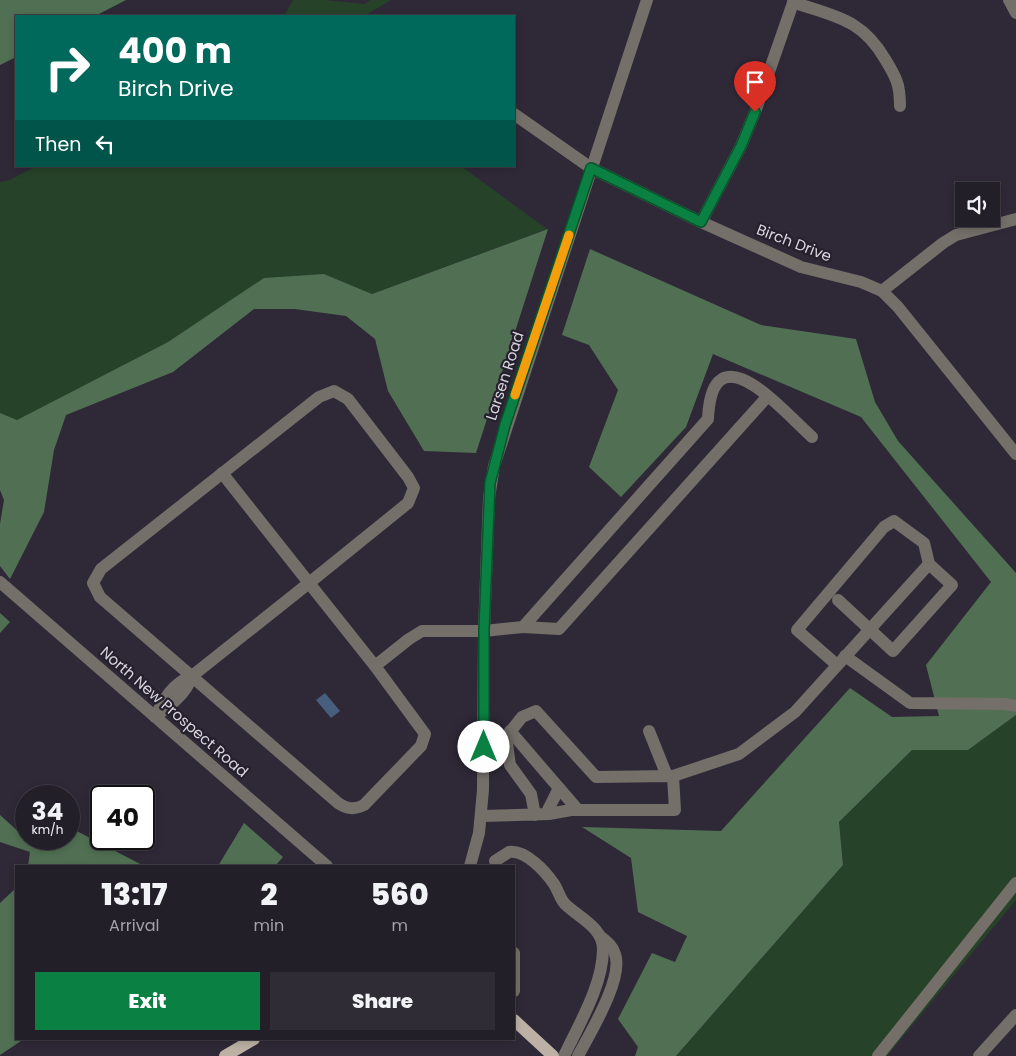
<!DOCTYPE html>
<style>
:root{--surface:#231f29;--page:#2f2c35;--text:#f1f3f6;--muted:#a3a2a8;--line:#403d46;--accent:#0b8043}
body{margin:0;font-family:Poppins,sans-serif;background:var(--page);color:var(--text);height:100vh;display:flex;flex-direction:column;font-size:19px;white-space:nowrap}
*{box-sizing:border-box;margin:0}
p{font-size:16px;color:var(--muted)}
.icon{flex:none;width:28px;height:28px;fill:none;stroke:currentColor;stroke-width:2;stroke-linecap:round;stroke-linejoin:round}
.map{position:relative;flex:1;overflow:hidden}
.drawer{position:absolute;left:15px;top:865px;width:500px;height:175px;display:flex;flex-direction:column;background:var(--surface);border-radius:0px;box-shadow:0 2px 8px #0003,0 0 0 1px var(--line)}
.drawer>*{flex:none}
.guide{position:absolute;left:15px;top:15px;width:500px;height:152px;border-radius:0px;box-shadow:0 2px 8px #0003,0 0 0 1px var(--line);background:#00695c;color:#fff;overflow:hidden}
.tools{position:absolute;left:955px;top:182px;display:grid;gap:10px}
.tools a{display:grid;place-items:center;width:45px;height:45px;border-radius:0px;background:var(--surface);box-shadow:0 2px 8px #0003,0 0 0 1px var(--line);font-size:25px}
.speed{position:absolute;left:15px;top:785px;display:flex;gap:10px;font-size:25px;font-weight:700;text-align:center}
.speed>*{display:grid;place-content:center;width:65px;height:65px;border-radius:50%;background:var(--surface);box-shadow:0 2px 8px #0003,0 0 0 1px var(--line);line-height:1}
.speed small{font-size:12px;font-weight:400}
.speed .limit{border:2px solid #111;border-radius:8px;background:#fff;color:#111}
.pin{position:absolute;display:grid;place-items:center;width:42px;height:42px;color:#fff;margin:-51px -21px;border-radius:50% 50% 50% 0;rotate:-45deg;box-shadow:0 0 5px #0007}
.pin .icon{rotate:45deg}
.me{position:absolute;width:55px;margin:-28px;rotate:0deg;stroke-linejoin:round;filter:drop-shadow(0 0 4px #0008)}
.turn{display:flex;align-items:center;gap:18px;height:105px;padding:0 20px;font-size:22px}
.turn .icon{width:65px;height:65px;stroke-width:2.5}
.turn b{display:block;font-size:35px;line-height:42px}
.then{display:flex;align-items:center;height:48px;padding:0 20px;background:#0003;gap:10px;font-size:19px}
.eta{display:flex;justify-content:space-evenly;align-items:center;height:85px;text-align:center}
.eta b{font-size:30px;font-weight:800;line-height:35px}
.cta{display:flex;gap:10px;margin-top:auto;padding:10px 20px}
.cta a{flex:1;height:58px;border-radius:0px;background:var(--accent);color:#fff;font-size:20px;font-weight:800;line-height:58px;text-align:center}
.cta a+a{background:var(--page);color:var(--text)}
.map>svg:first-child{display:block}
</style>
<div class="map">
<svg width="1016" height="1056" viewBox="0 0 1016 1056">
<rect width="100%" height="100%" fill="#2f2937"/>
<g fill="#264228">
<path d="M293,0H325L365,4L370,0H391L364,16H284Z"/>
<path d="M36,166H461L547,229L372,294L324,274L209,315L168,342L17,420L0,413V182L10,180Z"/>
<path d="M1016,715V900L887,1056H676L843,865L839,822L912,750H968Z"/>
</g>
<g fill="#517053">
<path d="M0,0H126L95,16H16V57L0,65Z"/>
<path d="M548,229L476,453L424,451L388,391L375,339L346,316L295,309H254L173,372L66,415L54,450L44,512L10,579L0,566V524L4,500L0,490V413L17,420L168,342L264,278L324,274L372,294Z"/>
<path d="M590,249L761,325L856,339L875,402L898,441L1016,573V715L968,750H912L839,822L843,865L676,1056H635L638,1047L618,1019L652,953L675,962L687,936L638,912L631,858L582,827L721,831L850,688L892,717L939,716L926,665L991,582L861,417L713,354L686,427L621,497L589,467L618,390L589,345L562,335Z"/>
<path d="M0,613L10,622L0,633Z"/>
<path d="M0,815L30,842L35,839H69V827L144,866H28L30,852L0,842Z"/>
<path d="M244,823L283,857L275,866H218Z"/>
<path d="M16,888V1039H24L0,1055V903Z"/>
</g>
<path fill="#465f7d" d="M325,693L340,711L331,718L316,700Z"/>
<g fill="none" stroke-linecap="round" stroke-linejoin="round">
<g stroke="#746f69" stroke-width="12">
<path d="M1009,0L1016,13"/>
<path d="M793,2C835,17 861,18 885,59C896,77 900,84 900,106"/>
<path d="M514,114L591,168L701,222L801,267L861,282L882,291L898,307L1016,454"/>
<path d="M701,222L741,146L755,112L794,0"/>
<path d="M882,291L943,243L956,235L1016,219"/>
<path d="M334,391L348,399L408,477L414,488L408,503L309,583L375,666L425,734L421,746L364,805C354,810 347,809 338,803L100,597L93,583L101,569L319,397Z"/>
<path d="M0,582L327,866"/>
<path d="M523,627L559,629L767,397"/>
<path d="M845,656L910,703L1005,704L1016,706"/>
<path d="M837,665L797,630L884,527L894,521L924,543L929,564L952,585L893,651L838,600"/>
<path d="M375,666L409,639L422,631H484L523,627L708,419C712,327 782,410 812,437"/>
<path d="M156,716C171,705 186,694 192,676"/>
<path d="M155,717C164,699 173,683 192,676L309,583L222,473"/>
<path d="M510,731L578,810"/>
<path d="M649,731L667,776"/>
<path d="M673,776L739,754L795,712L929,564"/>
<path d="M546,814L559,788"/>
<path d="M481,816L549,814L571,810H675L673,776L596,777L536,711L522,717L506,737L510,765L531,794L535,815"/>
<path d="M495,861L509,852C526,850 545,871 554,884C558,890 560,899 565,904C578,917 603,927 603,949C603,985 579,1024 564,1056"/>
<path d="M470,866L479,833L483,790L484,631L489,498L494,466L647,0"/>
<path d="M514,953V991"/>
<path d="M578,1056C590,1033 624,978 615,954C613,946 606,941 600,936"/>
<path d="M878,1056L1016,883"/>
<path d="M979,1056L1016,1015"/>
</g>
<g stroke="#bcb1a4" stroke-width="12">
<path d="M514,1020L553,1056"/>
<path d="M225,1056L254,1039"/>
</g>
</g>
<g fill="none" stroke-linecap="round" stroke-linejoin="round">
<g stroke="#07532c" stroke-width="12">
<path id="route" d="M484,747V630L490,483L505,425L591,168L701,222L741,146L755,112"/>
</g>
<use href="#route" stroke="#0b8043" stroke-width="9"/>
<path stroke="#f59e0b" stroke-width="9" d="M515,395L569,235"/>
</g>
<g text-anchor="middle" stroke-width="4.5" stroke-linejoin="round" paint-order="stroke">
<g font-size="15" fill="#d8d5de" stroke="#25202d">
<text transform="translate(794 243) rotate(21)" y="5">Birch Drive</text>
<text transform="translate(505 376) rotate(-72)" y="5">Larsen Road</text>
<text transform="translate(174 712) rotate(41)" y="5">North New Prospect Road</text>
</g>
</g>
</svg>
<div class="tools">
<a><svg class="icon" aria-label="sound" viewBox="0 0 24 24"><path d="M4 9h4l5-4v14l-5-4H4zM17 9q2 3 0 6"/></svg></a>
</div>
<div class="speed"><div>34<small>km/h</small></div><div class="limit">40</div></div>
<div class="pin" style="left:755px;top:112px;background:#d93025"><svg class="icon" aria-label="arrive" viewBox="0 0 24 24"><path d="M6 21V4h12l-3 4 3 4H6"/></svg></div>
<svg class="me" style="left:484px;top:747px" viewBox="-20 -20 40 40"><circle r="19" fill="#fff"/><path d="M0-13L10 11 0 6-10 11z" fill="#0b8043"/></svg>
<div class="guide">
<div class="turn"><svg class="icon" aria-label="right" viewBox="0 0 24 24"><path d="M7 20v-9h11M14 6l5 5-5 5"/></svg><div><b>400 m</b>Birch Drive</div></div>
<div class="then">Then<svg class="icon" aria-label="left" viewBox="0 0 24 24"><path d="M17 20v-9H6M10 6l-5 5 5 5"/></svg></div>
</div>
<section class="drawer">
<div class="eta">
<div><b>13:17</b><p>Arrival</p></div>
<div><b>2</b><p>min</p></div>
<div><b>560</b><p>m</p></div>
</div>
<div class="cta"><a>Exit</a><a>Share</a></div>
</section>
</div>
